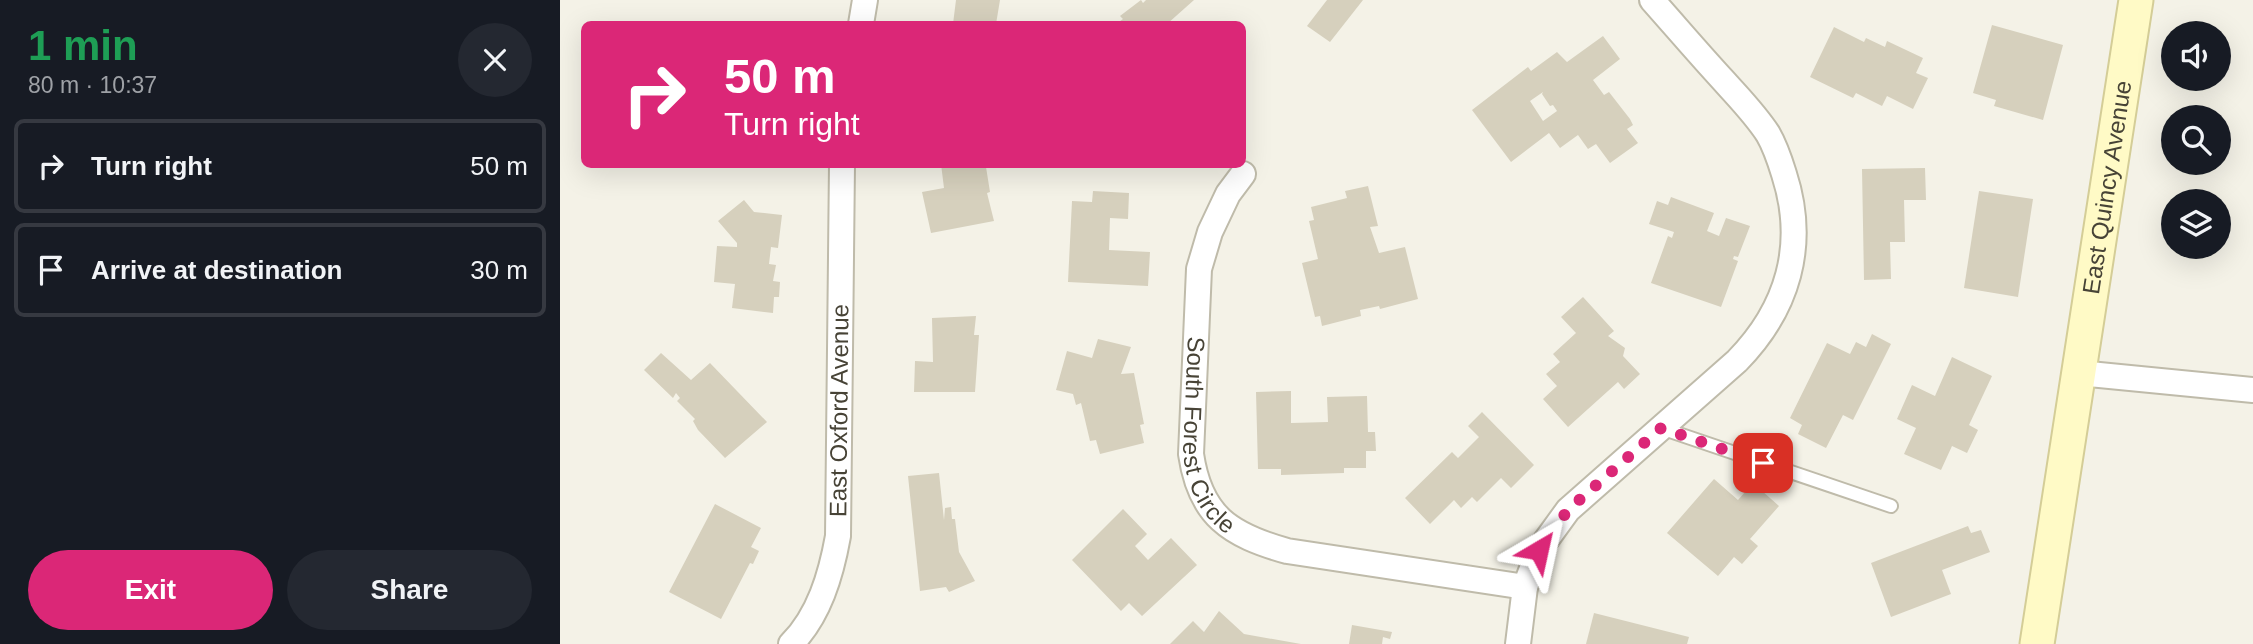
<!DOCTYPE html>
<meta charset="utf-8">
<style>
:root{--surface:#171b24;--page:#242831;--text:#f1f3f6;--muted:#9ea1a6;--line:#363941;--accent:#db2777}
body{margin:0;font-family:Helvetica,sans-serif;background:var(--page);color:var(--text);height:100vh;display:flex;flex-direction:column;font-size:26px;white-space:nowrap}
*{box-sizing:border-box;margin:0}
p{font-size:23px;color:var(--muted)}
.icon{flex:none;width:38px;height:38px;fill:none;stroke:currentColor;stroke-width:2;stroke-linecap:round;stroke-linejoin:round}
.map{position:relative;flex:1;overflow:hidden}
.details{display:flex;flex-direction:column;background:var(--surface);width:560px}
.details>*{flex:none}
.hud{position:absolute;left:21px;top:21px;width:665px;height:147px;border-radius:10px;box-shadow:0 7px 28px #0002;background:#db2777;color:#fff;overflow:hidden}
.controls{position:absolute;left:1601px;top:21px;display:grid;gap:14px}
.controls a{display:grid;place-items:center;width:70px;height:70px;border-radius:50%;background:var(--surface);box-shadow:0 7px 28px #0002;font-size:35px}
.pin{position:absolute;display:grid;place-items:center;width:60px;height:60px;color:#fff;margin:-30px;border-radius:14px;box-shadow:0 4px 10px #0006}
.me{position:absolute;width:77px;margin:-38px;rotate:36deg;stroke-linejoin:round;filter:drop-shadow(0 0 5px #0008)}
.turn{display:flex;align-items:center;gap:24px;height:147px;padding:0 28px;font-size:32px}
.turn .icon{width:91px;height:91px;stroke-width:2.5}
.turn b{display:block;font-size:49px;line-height:60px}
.round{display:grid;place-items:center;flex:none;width:74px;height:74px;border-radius:37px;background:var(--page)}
.headline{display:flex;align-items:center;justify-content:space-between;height:119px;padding:0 28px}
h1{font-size:42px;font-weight:600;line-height:52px;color:#1e9e55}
.action{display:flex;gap:14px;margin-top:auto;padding:14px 28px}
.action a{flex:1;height:80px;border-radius:42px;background:var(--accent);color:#fff;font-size:28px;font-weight:600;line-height:80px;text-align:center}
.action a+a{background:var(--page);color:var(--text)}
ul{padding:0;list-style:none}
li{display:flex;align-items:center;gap:21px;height:94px;margin:0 14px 10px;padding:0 14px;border:4px solid var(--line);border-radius:10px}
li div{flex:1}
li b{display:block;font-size:26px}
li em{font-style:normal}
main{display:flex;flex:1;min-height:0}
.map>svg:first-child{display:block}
</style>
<main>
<section class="details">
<div class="headline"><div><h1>1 min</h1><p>80 m · 10:37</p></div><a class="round"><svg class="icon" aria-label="close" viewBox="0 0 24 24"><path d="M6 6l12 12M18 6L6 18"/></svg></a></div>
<ul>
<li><svg class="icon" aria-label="right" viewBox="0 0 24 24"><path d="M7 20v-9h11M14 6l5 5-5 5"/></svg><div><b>Turn right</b></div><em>50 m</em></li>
<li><svg class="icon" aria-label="arrive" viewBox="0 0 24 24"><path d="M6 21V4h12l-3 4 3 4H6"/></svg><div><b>Arrive at destination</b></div><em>30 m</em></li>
</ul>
<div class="action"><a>Exit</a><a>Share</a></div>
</section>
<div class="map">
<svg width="1693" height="644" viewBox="0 0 1693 644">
<rect width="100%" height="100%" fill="#f4f2e7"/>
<g fill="#d6d0bd" fill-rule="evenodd">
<path d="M396,0H440L436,24H393Z"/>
<path d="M581,0L583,3L586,0H634L607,24H556L563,19L560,16Z"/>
<path d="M767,0H803L770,42L747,26Z"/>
<path d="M1432,25L1503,45L1483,120L1434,106L1436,100L1413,93Z"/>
<path d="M1274,27L1304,42L1306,38L1325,47L1327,41L1363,58L1356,73L1368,78L1353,109L1327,96L1322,106L1296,93L1293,98L1250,77Z"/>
<path d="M1043,36L1060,59L1033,80L1044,95L1049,92L1070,119L1073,125L1067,129L1078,143L1050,163L1036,144L1028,149L1018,135L1000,148L989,133L951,162L912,110L968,67L971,71L997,52L1007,62ZM983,92L982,94L990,106L993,105L997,111L983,121L970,101Z"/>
<path d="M381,164H433L426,167L430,192L427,193L434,221L371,233L362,192L384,188Z"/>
<path d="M1365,168L1366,200H1344L1345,242H1330L1331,279L1304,280L1302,169Z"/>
<path d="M808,186L818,226L810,227L819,253L845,247L858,299L820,309L819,306L800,310L801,316L762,326L760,316L755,317L742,263L758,259L749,221L754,220L751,207L787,198L785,191Z"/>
<path d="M533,191L569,193L568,219L550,218L549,250L590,252L588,286L508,282L512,201L532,202Z"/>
<path d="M1419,191L1473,199L1458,297L1404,288Z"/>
<path d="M1111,197L1154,213L1147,231L1159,236L1166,218L1190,226L1178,257L1174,256L1173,259L1178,261L1161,307L1091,283L1108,236L1112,238L1114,232L1089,224L1097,201L1108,205Z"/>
<path d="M184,200L194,212L222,215L218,248L211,247L209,264L216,265L213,281L220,282L219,297H214L213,313L172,308L175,284L154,282L157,246L177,247V243L158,221Z"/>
<path d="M1023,297L1054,331L1048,336L1065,348L1063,356L1080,374L1064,389L1058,382L1008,427L983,399L997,386L986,374L1000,362L993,354L1016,333L1001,317Z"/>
<path d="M416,316L414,335H419L415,392H354L355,361L373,362L372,318Z"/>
<path d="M1312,334L1331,344L1293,420L1283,415L1266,448L1238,434L1242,425L1230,418L1267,343L1290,354L1296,342L1306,347Z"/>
<path d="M538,339L571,347L561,374L574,373L584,424L580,425L584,443L540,454L536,440L530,441L521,403L516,405L513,394L496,390L507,351L532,358Z"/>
<path d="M101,353L131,380L150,363L207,422L165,458L138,430L133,421L135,419L117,401L120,398L116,393L113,398L84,370Z"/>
<path d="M1392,357L1432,376L1409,425L1418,430L1407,453L1392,446L1381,470L1344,454L1356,428L1337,419L1352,385L1375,396Z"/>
<path d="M731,391V423L768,422L767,397L807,396L808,432H815L816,451H806V468H784V473L721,475V469H698L696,392Z"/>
<path d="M922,412L974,465L951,488L941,478L917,502L912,497L901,508L894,500L870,524L845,498L892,452L898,458L919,437L908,426Z"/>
<path d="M379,473L384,520L385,508L391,507L392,519H395L399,552L415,581L389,592L386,587L360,591L348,476Z"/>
<path d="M1154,479L1178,500L1193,483L1219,506L1190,539L1198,546L1182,564L1174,557L1158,576L1107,533Z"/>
<path d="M155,504L201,528L191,547L199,551L193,564L190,563L161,619L109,592Z"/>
<path d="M563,509L587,534L575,546L588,560L611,538L637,565L582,616L569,603L561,611L512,560Z"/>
<path d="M1408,526L1411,533L1421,530L1430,552L1382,570L1391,594L1331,617L1311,563Z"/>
<path d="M659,611L684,634L741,644H610L633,621L644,632Z"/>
<path d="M1034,613L1129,637L1127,644H1026Z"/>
<path d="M792,625L832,632L830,639L823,637L822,644H789Z"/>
</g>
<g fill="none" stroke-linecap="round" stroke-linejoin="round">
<g stroke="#bfbbaa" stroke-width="16">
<path id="lane" d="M1101,428L1331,506"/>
</g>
<g stroke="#bfbbaa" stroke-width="28">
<g id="street">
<path d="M301,24L305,0"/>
<path id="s1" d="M683,174L668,194L650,232L639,269L631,454C640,516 670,535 727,551L965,587"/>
<path d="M1519,373L1693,390"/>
<path id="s2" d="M231,644C259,616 271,575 278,536L282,164"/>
<path d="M958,644L965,587L979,550L1008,510L1177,361C1228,309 1247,245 1224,174C1220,161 1215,146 1208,134C1195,114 1179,98 1163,80C1139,54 1116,27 1092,0"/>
</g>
</g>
<g stroke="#d4cd97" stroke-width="37">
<g id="secondary">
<path id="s3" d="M1477,644L1576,0"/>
</g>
</g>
<use href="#lane" stroke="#fff" stroke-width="12"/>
<use href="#street" stroke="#fff" stroke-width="24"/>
<use href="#secondary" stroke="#fffac6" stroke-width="33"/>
</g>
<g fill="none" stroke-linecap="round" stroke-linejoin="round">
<path stroke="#db2777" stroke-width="12" stroke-dasharray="0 21.6" d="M979,550L1008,510L1101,428L1203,463"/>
</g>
<g text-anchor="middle" stroke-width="7" stroke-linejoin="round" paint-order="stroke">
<g font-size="24" fill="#474336" stroke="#fff">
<text dy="8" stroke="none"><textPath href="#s3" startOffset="462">East Quincy Avenue</textPath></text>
<text dy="8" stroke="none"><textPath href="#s2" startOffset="245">East Oxford Avenue</textPath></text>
<text dy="8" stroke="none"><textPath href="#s1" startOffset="276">South Forest Circle</textPath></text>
</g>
</g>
</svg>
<div class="controls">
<a><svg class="icon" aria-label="sound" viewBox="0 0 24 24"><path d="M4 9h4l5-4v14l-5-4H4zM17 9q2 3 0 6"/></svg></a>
<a><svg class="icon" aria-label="search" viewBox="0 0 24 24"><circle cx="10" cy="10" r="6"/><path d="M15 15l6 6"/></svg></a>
<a><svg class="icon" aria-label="layers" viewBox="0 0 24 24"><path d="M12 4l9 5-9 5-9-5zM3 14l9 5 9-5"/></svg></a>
</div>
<div class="pin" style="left:1203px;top:463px;background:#d93025"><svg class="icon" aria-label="arrive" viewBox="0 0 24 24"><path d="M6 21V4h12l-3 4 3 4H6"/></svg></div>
<svg class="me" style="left:979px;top:550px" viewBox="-20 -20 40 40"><path d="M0-17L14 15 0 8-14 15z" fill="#db2777" stroke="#fff" stroke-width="4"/></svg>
<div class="hud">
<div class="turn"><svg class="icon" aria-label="right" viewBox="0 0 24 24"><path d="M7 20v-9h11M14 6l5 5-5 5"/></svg><div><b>50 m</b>Turn right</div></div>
</div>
</div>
</main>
